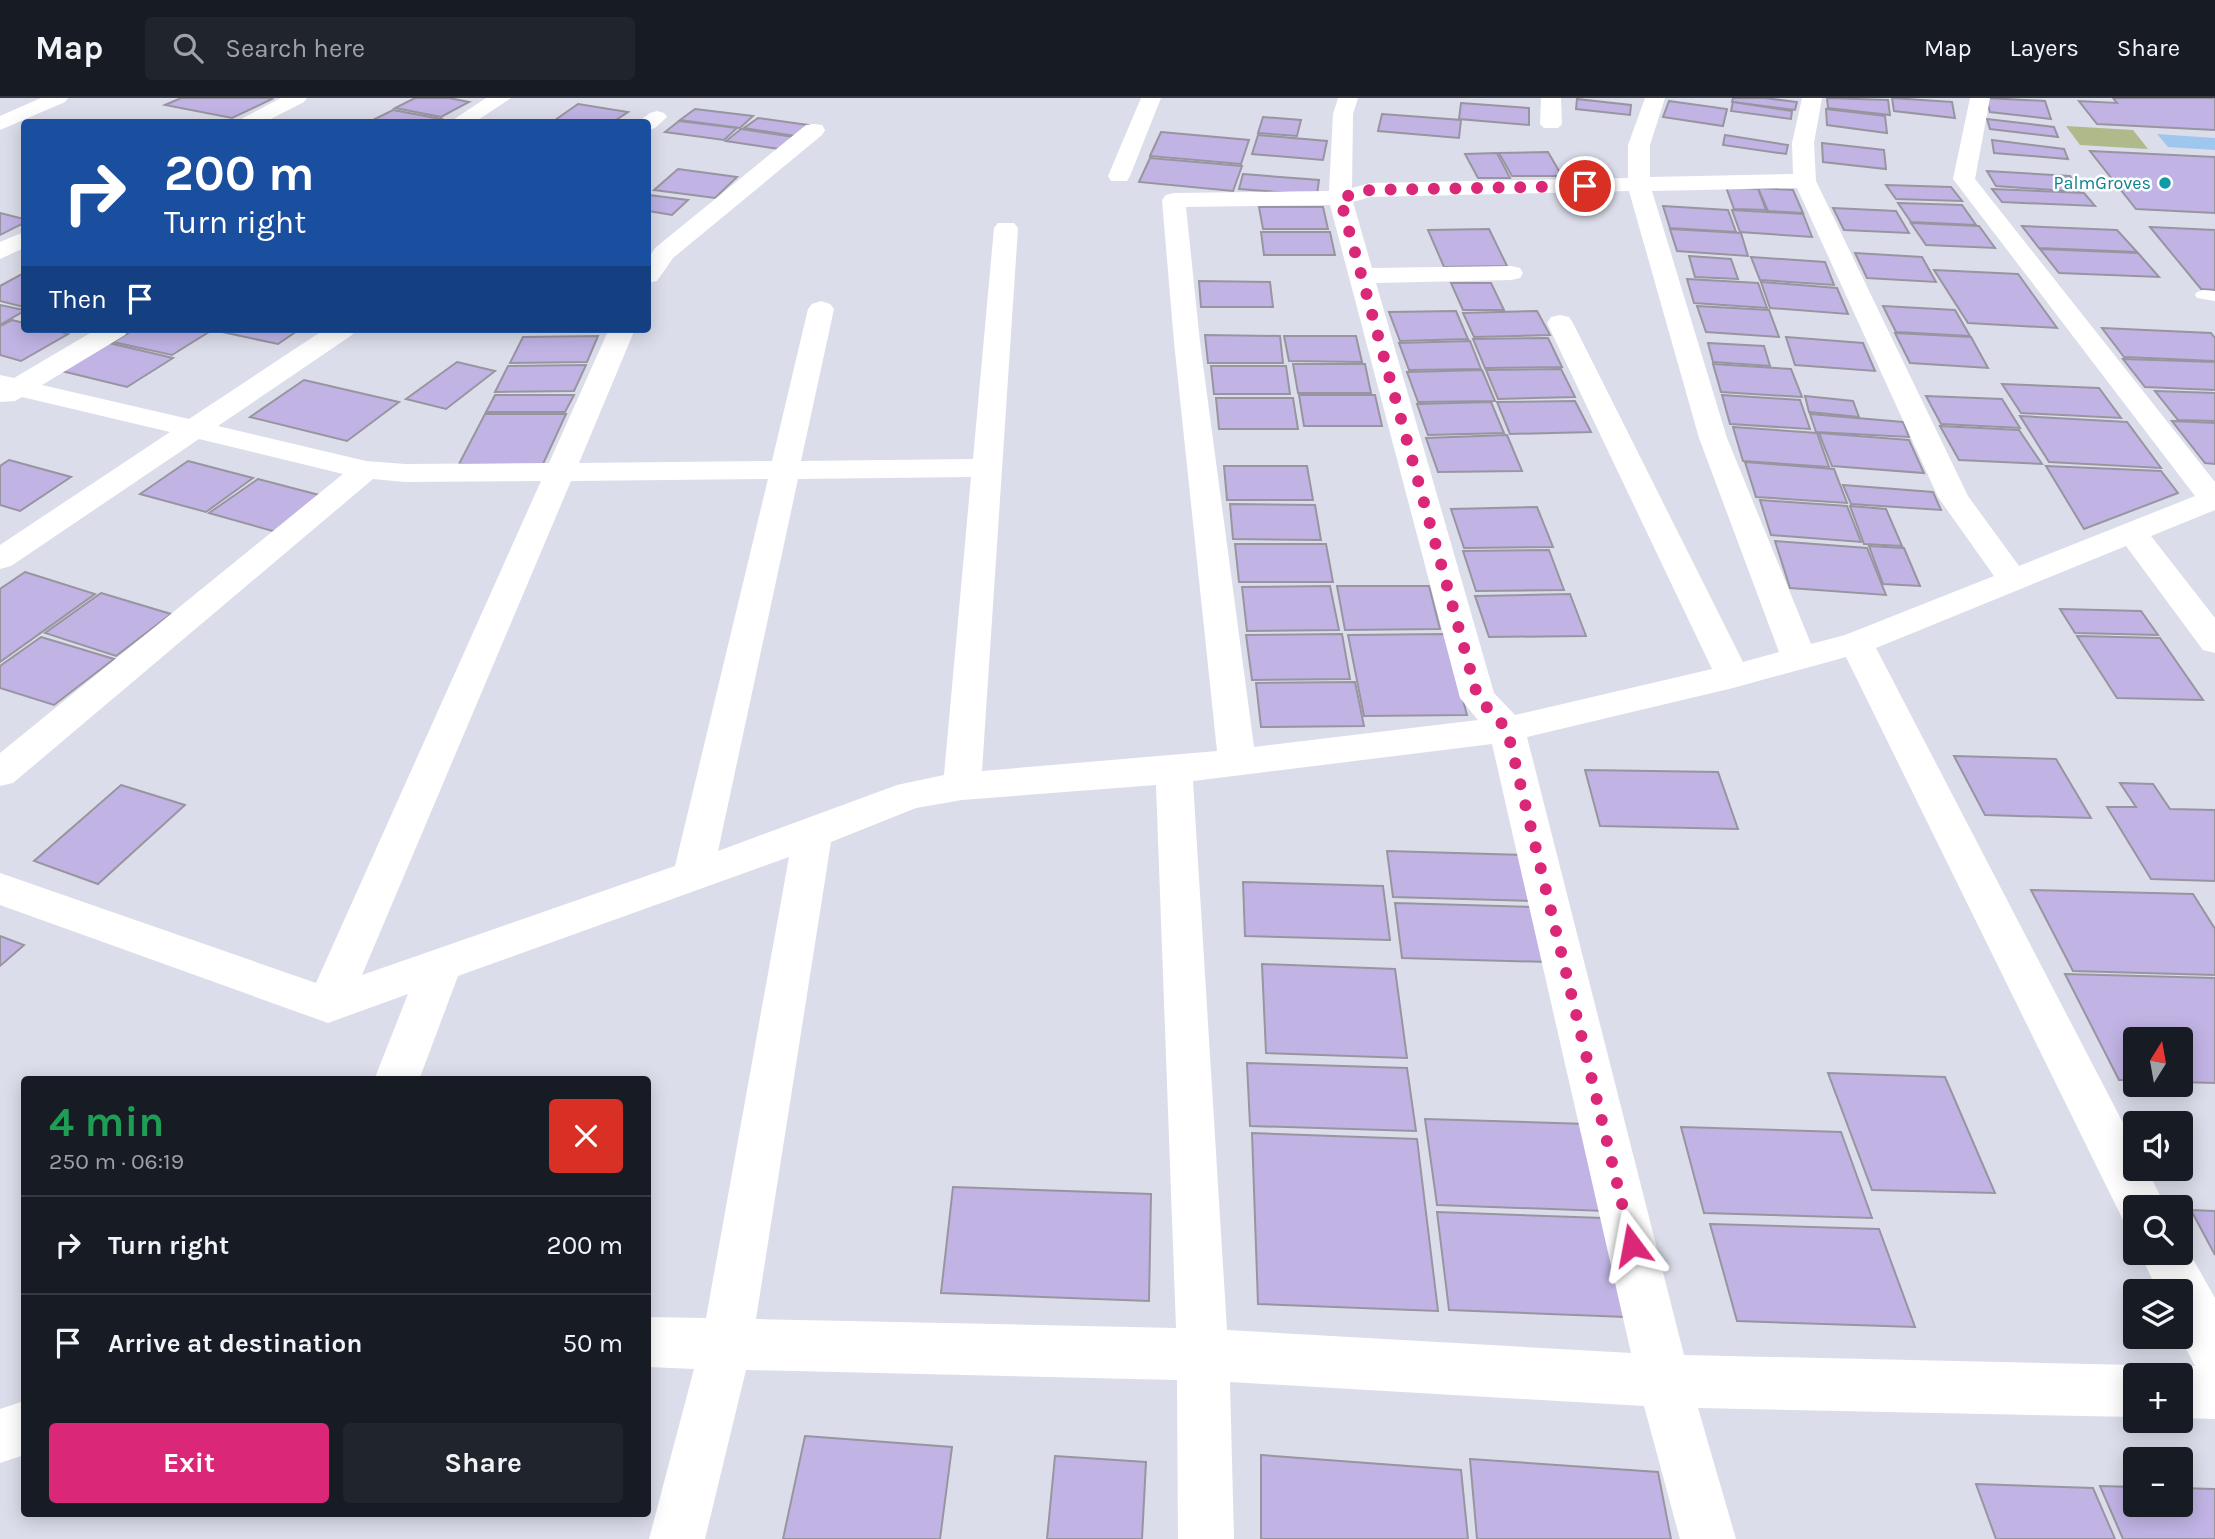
<!DOCTYPE html>
<meta charset="utf-8">
<style>
:root{--surface:#171b24;--page:#20242c;--text:#f1f3f6;--muted:#9ea1a6;--line:#363941;--accent:#db2777}
body{margin:0;font-family:Karla,sans-serif;background:var(--page);color:var(--text);height:100vh;display:flex;flex-direction:column;font-size:26px;white-space:nowrap}
*{box-sizing:border-box;margin:0}
p{font-size:23px;color:var(--muted)}
.icon{flex:none;width:38px;height:38px;fill:none;stroke:currentColor;stroke-width:2;stroke-linecap:round;stroke-linejoin:round}
.map{position:relative;flex:1;overflow:hidden}
.sheet{position:absolute;left:21px;top:978px;width:630px;height:441px;display:flex;flex-direction:column;background:var(--surface);border-radius:7px;box-shadow:0 4px 18px #0003}
.sheet>*{flex:none}
.guide{position:absolute;left:21px;top:21px;width:630px;height:214px;border-radius:7px;box-shadow:0 4px 18px #0003;background:#1a4fa0;color:#fff;overflow:hidden}
.needle{width:46px;rotate:11deg}
.buttons{position:absolute;left:2123px;top:929px;display:grid;gap:14px}
.buttons a{display:grid;place-items:center;width:70px;height:70px;border-radius:7px;background:var(--surface);box-shadow:0 4px 18px #0003;font-size:35px}
.pin{position:absolute;display:grid;place-items:center;width:60px;height:60px;color:#fff;margin:-30px;border:4px solid #fff;border-radius:50%;box-shadow:0 2px 7px #0007}
.me{position:absolute;width:77px;margin:-38px;rotate:347deg;stroke-linejoin:round;filter:drop-shadow(0 0 5px #0008)}
.turn{display:flex;align-items:center;gap:24px;height:147px;padding:0 28px;font-size:32px}
.turn .icon{width:91px;height:91px;stroke-width:2.5}
.turn b{display:block;font-size:49px;line-height:60px}
.then{display:flex;align-items:center;height:66px;padding:0 28px;background:#0003;gap:14px;font-size:26px}
.round{display:grid;place-items:center;flex:none;width:74px;height:74px;border-radius:7px;background:var(--page)}
.head{display:flex;align-items:center;justify-content:space-between;height:119px;padding:0 28px}
h1{font-size:42px;font-weight:700;line-height:52px;color:#1e9e55}
.action{display:flex;gap:14px;margin-top:auto;padding:14px 28px}
.action a{flex:1;height:80px;border-radius:7px;background:var(--accent);color:#fff;font-size:28px;font-weight:700;line-height:80px;text-align:center}
.action a+a{background:var(--page);color:var(--text)}
ul{padding:0;list-style:none}
li{display:flex;align-items:center;gap:21px;height:98px;padding:0 28px;border-top:2px solid var(--line)}
li div{flex:1}
li b{display:block;font-size:26px}
li em{font-style:normal}
header{display:flex;align-items:center;gap:42px;box-sizing:border-box;height:98px;padding:0 35px;background:var(--surface);border-bottom:2px solid var(--line)}
header strong{font-size:33px}
nav{display:flex;gap:38px;margin-inline-start:auto;font-size:24px}
.search{width:490px;height:63px;background:var(--page);display:flex;align-items:center;gap:18px;box-sizing:border-box;padding:0 24px;border-radius:7px;color:var(--muted);font-size:26px}
.map>svg:first-child{display:block}
</style>
<header>
<strong>Map</strong>
<div class="search"><svg class="icon" aria-label="search" viewBox="0 0 24 24"><circle cx="10" cy="10" r="6"/><path d="M15 15l6 6"/></svg>Search here</div>
<nav><a>Map</a><a>Layers</a><a>Share</a></nav>
</header>
<div class="map">
<svg width="2215" height="1441" viewBox="0 0 2215 1441">
<rect width="100%" height="100%" fill="#dbdeea"/>
<path fill="#b0b989" d="M2066,28L2133,32L2148,51L2080,47Z"/>
<path fill="#9fc7ee" d="M2157,36L2215,40V52L2168,49Z"/>
<g fill="#c1b4e5" stroke="#9895a0" stroke-width="2">
<path d="M181,0H269L272,1L232,20L165,7Z"/>
<path d="M415,0H449L469,4L441,19L395,10Z"/>
<path d="M1733,0H1765L1797,4L1795,12L1732,4Z"/>
<path d="M1827,0L1888,2L1890,17L1828,10Z"/>
<path d="M1892,0L1952,4L1955,20L1894,13Z"/>
<path d="M1986,0L2045,3L2051,21L1990,14Z"/>
<path d="M2113,0H2215V32L2097,26L2079,3L2117,5Z"/>
<path d="M1577,1L1631,7L1630,17L1576,11Z"/>
<path d="M1669,3L1727,11L1723,28L1663,19Z"/>
<path d="M1733,4L1792,13L1791,21L1731,13Z"/>
<path d="M1461,5L1529,10V27L1459,21Z"/>
<path d="M578,6L628,14L613,24L555,22Z"/>
<path d="M695,11L753,18L740,30L680,22Z"/>
<path d="M1826,11L1885,18L1887,35L1827,27Z"/>
<path d="M393,12L441,21L435,24H369Z"/>
<path d="M1382,16L1461,22L1459,40L1378,33Z"/>
<path d="M1263,19L1301,22L1297,38L1258,35Z"/>
<path d="M758,20L808,27L795,38L744,30Z"/>
<path d="M1987,21L2054,29L2058,39L1990,31Z"/>
<path d="M679,23L737,30L724,42L665,34Z"/>
<path d="M741,31L794,39L779,51L726,43Z"/>
<path d="M1161,34L1249,42L1241,66L1150,58Z"/>
<path d="M1258,37L1327,43L1323,62L1252,56Z"/>
<path d="M1725,37L1788,47L1786,56L1723,47Z"/>
<path d="M1992,42L2064,51L2068,61L1994,55Z"/>
<path d="M1822,45L1884,52L1886,71L1823,64Z"/>
<path d="M2090,53L2215,59V115L2136,111Z"/>
<path d="M1548,54L1562,78H1512L1499,55Z"/>
<path d="M1497,55L1510,80H1478L1465,56Z"/>
<path d="M1150,60L1242,68L1233,93L1139,84Z"/>
<path d="M678,71L737,79L715,100L654,92Z"/>
<path d="M1987,73L2070,78L2081,94L1996,88Z"/>
<path d="M1243,76L1319,82L1317,97L1239,91Z"/>
<path d="M1886,87L1951,89L1962,103L1896,101Z"/>
<path d="M1726,89L1758,91L1766,112L1734,111Z"/>
<path d="M1758,90L1793,92L1803,115L1768,113Z"/>
<path d="M1992,91L2084,95L2095,108L2002,104Z"/>
<path d="M649,97L688,102L672,117L648,113Z"/>
<path d="M1898,105L1962,107L1976,127L1911,124Z"/>
<path d="M1663,108L1728,112L1736,134L1670,130Z"/>
<path d="M1259,109H1323L1328,131H1263Z"/>
<path d="M1833,110L1896,113L1909,135L1844,132Z"/>
<path d="M1732,112L1803,116L1812,139L1740,134Z"/>
<path d="M0,115L24,121V125L0,137Z"/>
<path d="M1911,125L1979,128L1995,150L1926,147Z"/>
<path d="M2022,128L2117,132L2137,154L2039,150Z"/>
<path d="M2150,129L2215,132V192L2201,191Z"/>
<path d="M1489,131L1507,168L1444,169L1428,132Z"/>
<path d="M1670,131L1741,135L1748,158L1677,153Z"/>
<path d="M1261,134H1330L1335,157H1264Z"/>
<path d="M2040,151L2138,155L2159,179L2059,175Z"/>
<path d="M1855,155L1922,159L1936,184L1867,180Z"/>
<path d="M1689,158L1731,161L1738,181L1695,179Z"/>
<path d="M1751,159L1825,164L1834,187L1760,182Z"/>
<path d="M1934,172L2018,176L2057,230L1968,225Z"/>
<path d="M24,175V209L0,203V188Z"/>
<path d="M1687,181L1758,185L1767,210L1694,205Z"/>
<path d="M1199,183L1270,184L1273,209H1201Z"/>
<path d="M1761,184L1837,190L1848,216L1770,210Z"/>
<path d="M1451,185H1491L1504,212H1463Z"/>
<path d="M0,207L24,212V213L0,227Z"/>
<path d="M1697,208L1769,212L1779,239L1706,234Z"/>
<path d="M1883,208L1955,212L1970,238L1896,234Z"/>
<path d="M1456,213L1468,241L1400,243L1389,214Z"/>
<path d="M1537,213L1550,237L1474,239L1463,215Z"/>
<path d="M12,222L24,225V231H50L68,236L21,263L0,257V228Z"/>
<path d="M2102,230L2211,235L2215,240V263L2124,259Z"/>
<path d="M135,231H206L212,232L172,257L113,244Z"/>
<path d="M219,231H300L278,246L217,233Z"/>
<path d="M528,231H604L603,234H526Z"/>
<path d="M1895,235L1971,239L1988,270L1910,265Z"/>
<path d="M1205,237L1280,238L1283,265H1208Z"/>
<path d="M598,238L587,264L510,265L523,239Z"/>
<path d="M1284,238H1356L1362,264L1289,263Z"/>
<path d="M1786,239L1863,245L1875,273L1795,267Z"/>
<path d="M1548,240L1562,269L1485,270L1473,241Z"/>
<path d="M1470,243L1481,271L1409,272L1399,245Z"/>
<path d="M109,245L173,260L127,289L62,273Z"/>
<path d="M1708,245L1764,248L1770,268L1713,264Z"/>
<path d="M2123,261L2215,264V292L2145,289Z"/>
<path d="M457,264L495,273L446,311L406,301Z"/>
<path d="M1293,266H1365L1371,295H1298Z"/>
<path d="M1713,266L1791,271L1802,299L1721,294Z"/>
<path d="M586,267L574,293L495,294L508,268Z"/>
<path d="M1211,268H1286L1290,296H1214Z"/>
<path d="M1561,271L1575,299L1498,301L1486,272Z"/>
<path d="M1482,272L1495,303L1418,304L1407,274Z"/>
<path d="M304,282L399,304L347,343L250,319Z"/>
<path d="M2002,286L2099,290L2121,320L2021,315Z"/>
<path d="M2155,293L2215,295V323L2178,322Z"/>
<path d="M495,297H574L565,314H486Z"/>
<path d="M1299,297H1375L1382,328H1304Z"/>
<path d="M1722,297L1800,302L1810,331L1730,326Z"/>
<path d="M1805,298L1853,303L1859,319L1809,314Z"/>
<path d="M1926,298L2002,301L2020,330L1941,326Z"/>
<path d="M1216,300H1293L1298,331H1219Z"/>
<path d="M1575,303L1591,334L1510,336L1497,304Z"/>
<path d="M1491,304L1504,335L1428,337L1417,306Z"/>
<path d="M485,316H566L543,366H459Z"/>
<path d="M1810,316L1903,324L1909,339L1816,334Z"/>
<path d="M2020,318L2127,324L2161,370L2049,364Z"/>
<path d="M2172,323L2215,325V366L2205,365Z"/>
<path d="M1940,328L2019,332L2042,366L1959,362Z"/>
<path d="M1733,329L1817,335L1829,369L1743,363Z"/>
<path d="M1819,335L1909,342L1924,375L1832,368Z"/>
<path d="M1507,337L1522,373L1438,374L1426,340Z"/>
<path d="M9,362L71,379L20,413L0,407V368Z"/>
<path d="M188,363L253,380L206,414L140,396Z"/>
<path d="M1745,364L1834,371L1847,405L1756,399Z"/>
<path d="M1224,368H1307L1313,402H1227Z"/>
<path d="M2046,368L2161,373L2178,395L2084,431Z"/>
<path d="M258,381L323,398L276,434L209,415Z"/>
<path d="M1843,387L1933,394L1941,412L1851,406Z"/>
<path d="M1760,402L1847,408L1861,444L1771,437Z"/>
<path d="M1230,406L1315,407L1321,442L1233,441Z"/>
<path d="M1850,408L1886,411L1902,448L1864,446Z"/>
<path d="M1537,409L1553,449L1464,450L1451,411Z"/>
<path d="M1775,443L1867,450L1886,497L1790,490Z"/>
<path d="M1235,446H1326L1333,484H1239Z"/>
<path d="M1869,448L1904,450L1920,488L1883,486Z"/>
<path d="M1549,452L1564,492L1476,493L1463,453Z"/>
<path d="M25,474L95,496L0,564V491Z"/>
<path d="M1330,488L1339,532L1247,533L1242,489Z"/>
<path d="M1337,488H1429L1440,531L1345,532Z"/>
<path d="M101,495L171,516L116,558L45,535Z"/>
<path d="M1570,496L1586,538L1489,539L1475,498Z"/>
<path d="M2060,511L2141,513L2158,537L2075,535Z"/>
<path d="M1342,536L1350,581L1252,582L1246,537Z"/>
<path d="M1445,536L1467,617L1364,618L1348,537Z"/>
<path d="M2077,538L2160,540L2203,602L2117,600Z"/>
<path d="M41,539L114,561L54,607L0,590V568Z"/>
<path d="M1355,584L1364,628L1261,629L1256,585Z"/>
<path d="M1954,658L2056,661L2091,720L1985,717Z"/>
<path d="M1585,672L1718,674L1738,731L1600,728Z"/>
<path d="M2120,685L2153,686L2170,711L2215,712V783L2151,781L2107,709H2136Z"/>
<path d="M121,687L185,707L98,786L34,763Z"/>
<path d="M1387,753L1525,757L1535,803L1393,799Z"/>
<path d="M1243,784L1383,788L1390,842L1245,838Z"/>
<path d="M2031,792L2193,796L2215,831V877L2073,873Z"/>
<path d="M1395,805L1535,809L1547,864L1402,860Z"/>
<path d="M0,838L24,847L0,868Z"/>
<path d="M1262,866L1395,871L1407,960L1266,955Z"/>
<path d="M2065,876L2215,880V985L2180,984V942H2135V982H2119Z"/>
<path d="M1247,965L1407,970L1416,1033L1250,1028Z"/>
<path d="M1828,975L1945,979L1995,1095L1872,1092Z"/>
<path d="M1425,1021L1587,1026L1605,1113L1437,1107Z"/>
<path d="M1681,1029L1841,1034L1872,1120L1704,1115Z"/>
<path d="M1252,1035L1417,1041L1438,1213L1258,1206Z"/>
<path d="M953,1089L1151,1096L1149,1203L941,1195Z"/>
<path d="M2191,1112L2215,1113V1157Z"/>
<path d="M1437,1114L1603,1120L1625,1219L1449,1212Z"/>
<path d="M1710,1126L1879,1131L1915,1229L1737,1223Z"/>
<path d="M805,1338L952,1349L940,1441H783Z"/>
<path d="M1261,1357L1461,1372L1468,1441H1261Z"/>
<path d="M1055,1358L1146,1364L1142,1441H1047Z"/>
<path d="M1470,1361L1658,1374L1671,1441H1477Z"/>
<path d="M1976,1386L2093,1390L2115,1441H1996Z"/>
<path d="M2100,1388L2135,1389V1407H2180V1390L2215,1391V1441H2123Z"/>
</g>
<g fill="none" stroke-linecap="round" stroke-linejoin="round">
<path fill="#fff" fill-rule="evenodd" d="M2203,192L2215,193V203L2197,200L2195,197L2197,194Z"/>
<g fill="#fff" fill-rule="evenodd">
<path d="M41,0H68L65,4L0,32V18Z"/>
<path d="M281,0H307L304,4L265,24H239L243,20Z"/>
<path d="M486,0H511L475,24H450Z"/>
<path d="M1141,0H1161L1130,78L1127,83H1111L1108,78Z"/>
<path d="M1338,0H1358L1353,16L1352,90L1370,85L1628,80V47L1645,0H1665L1650,47V79L1793,76L1792,45L1802,0H1822L1814,45L1816,83L1968,398L2019,468L2195,398L1953,81L1970,0H1990L1975,81L2215,384V412L2151,438L2215,520V555L2203,552L2126,448L1876,550L2135,1048V1071H2147L2166,1110H2135V1130L2125,1126L1846,559L1733,590L1527,639L1684,1257L2135,1267L2154,1274L2155,1278H2135V1319L1698,1310L1736,1441H1680L1644,1308L1230,1284L1234,1441H1178L1177,1282L746,1272L705,1441H649L694,1271L648,1269V1219L706,1220L789,759L458,878L419,982H374L408,896L328,925L0,807V775L316,885L541,383L405,384L373,381L13,685L0,688V655L343,376L199,341L11,468L0,471V447L170,334L22,299L15,303L0,304V277L14,280L97,231H129L125,237L42,287L189,321L325,231H356L352,237L218,328L366,363L405,366L549,365L609,231H635L579,365L772,363L808,211L812,206L821,203L830,206L834,211L801,363L973,361L994,130L998,125H1014L1018,130L982,673L1217,653L1174,244L1162,102L1166,97L1174,95L1329,93L1333,16ZM1797,90L1938,399L1994,478L1845,537L1811,546L1727,340L1652,93ZM1629,93L1699,340L1779,554L1743,564L1573,225L1569,219L1560,217L1551,219L1547,225L1712,571L1515,617L1494,595L1376,185L1511,182L1520,180L1523,175L1520,170L1511,168L1372,170L1353,104L1371,99ZM1330,107L1460,600L1478,622L1254,649L1200,244L1186,109ZM971,379L944,677L897,687L718,753L798,381ZM768,381L675,768L362,877L571,383ZM1492,646L1631,1255L1227,1232L1193,683ZM1156,687L1176,1230L756,1221L831,744L916,710L962,702Z"/>
<path d="M1541,0H1561L1562,26L1558,30H1544L1540,26Z"/>
<path d="M657,13L664,15L667,19L655,30L648,32V24H638L650,15Z"/>
<path d="M814,26L822,27L825,32L822,37L673,160L657,183L648,185V161L655,150L806,27Z"/>
<path d="M24,134V150L0,161V144Z"/>
<path d="M2180,1138L2215,1200V1321L2180,1320V1278H2160L2180,1268H2195L2180,1239V1194H2158L2140,1155H2180Z"/>
<path d="M24,1303V1357L0,1365V1311Z"/>
</g>
</g>
<g fill="none" stroke-linecap="round" stroke-linejoin="round">
<path stroke="#db2777" stroke-width="12" stroke-dasharray="0 21.6" d="M1585,88L1370,92L1340,100L1478,600L1507,631L1632,1147"/>
</g>
<circle fill="#0f9aa8" stroke="#fff" stroke-width="2.5" cx="2165" cy="85" r="7"/>
<g text-anchor="middle" stroke-width="5" stroke-linejoin="round" paint-order="stroke">
<g font-size="18" fill="#0d838f" stroke="#fff" text-anchor="end">
<text x="2151" y="91">PalmGroves</text>
</g>
</g>
</svg>
<div class="buttons">
<a><svg class="needle" viewBox="-14 -14 28 28"><path d="M0-13l5 13h-10z" fill="#e53935"/><path d="M0 13l5-13h-10z" fill="#9ea1a6"/></svg></a>
<a><svg class="icon" aria-label="sound" viewBox="0 0 24 24"><path d="M4 9h4l5-4v14l-5-4H4zM17 9q2 3 0 6"/></svg></a>
<a><svg class="icon" aria-label="search" viewBox="0 0 24 24"><circle cx="10" cy="10" r="6"/><path d="M15 15l6 6"/></svg></a>
<a><svg class="icon" aria-label="layers" viewBox="0 0 24 24"><path d="M12 4l9 5-9 5-9-5zM3 14l9 5 9-5"/></svg></a>
<a>+</a>
<a>−</a>
</div>
<div class="pin" style="left:1585px;top:88px;background:#d93025"><svg class="icon" aria-label="arrive" viewBox="0 0 24 24"><path d="M6 21V4h12l-3 4 3 4H6"/></svg></div>
<svg class="me" style="left:1632px;top:1147px" viewBox="-20 -20 40 40"><path d="M0-17L14 15 0 8-14 15z" fill="#db2777" stroke="#fff" stroke-width="4"/></svg>
<div class="guide">
<div class="turn"><svg class="icon" aria-label="right" viewBox="0 0 24 24"><path d="M7 20v-9h11M14 6l5 5-5 5"/></svg><div><b>200 m</b>Turn right</div></div>
<div class="then">Then<svg class="icon" aria-label="arrive" viewBox="0 0 24 24"><path d="M6 21V4h12l-3 4 3 4H6"/></svg></div>
</div>
<section class="sheet">
<div class="head"><div><h1>4 min</h1><p>250 m · 06:19</p></div><a class="round" style="background:#d93025;color:#fff"><svg class="icon" aria-label="close" viewBox="0 0 24 24"><path d="M6 6l12 12M18 6L6 18"/></svg></a></div>
<ul>
<li><svg class="icon" aria-label="right" viewBox="0 0 24 24"><path d="M7 20v-9h11M14 6l5 5-5 5"/></svg><div><b>Turn right</b></div><em>200 m</em></li>
<li><svg class="icon" aria-label="arrive" viewBox="0 0 24 24"><path d="M6 21V4h12l-3 4 3 4H6"/></svg><div><b>Arrive at destination</b></div><em>50 m</em></li>
</ul>
<div class="action"><a>Exit</a><a>Share</a></div>
</section>
</div>
